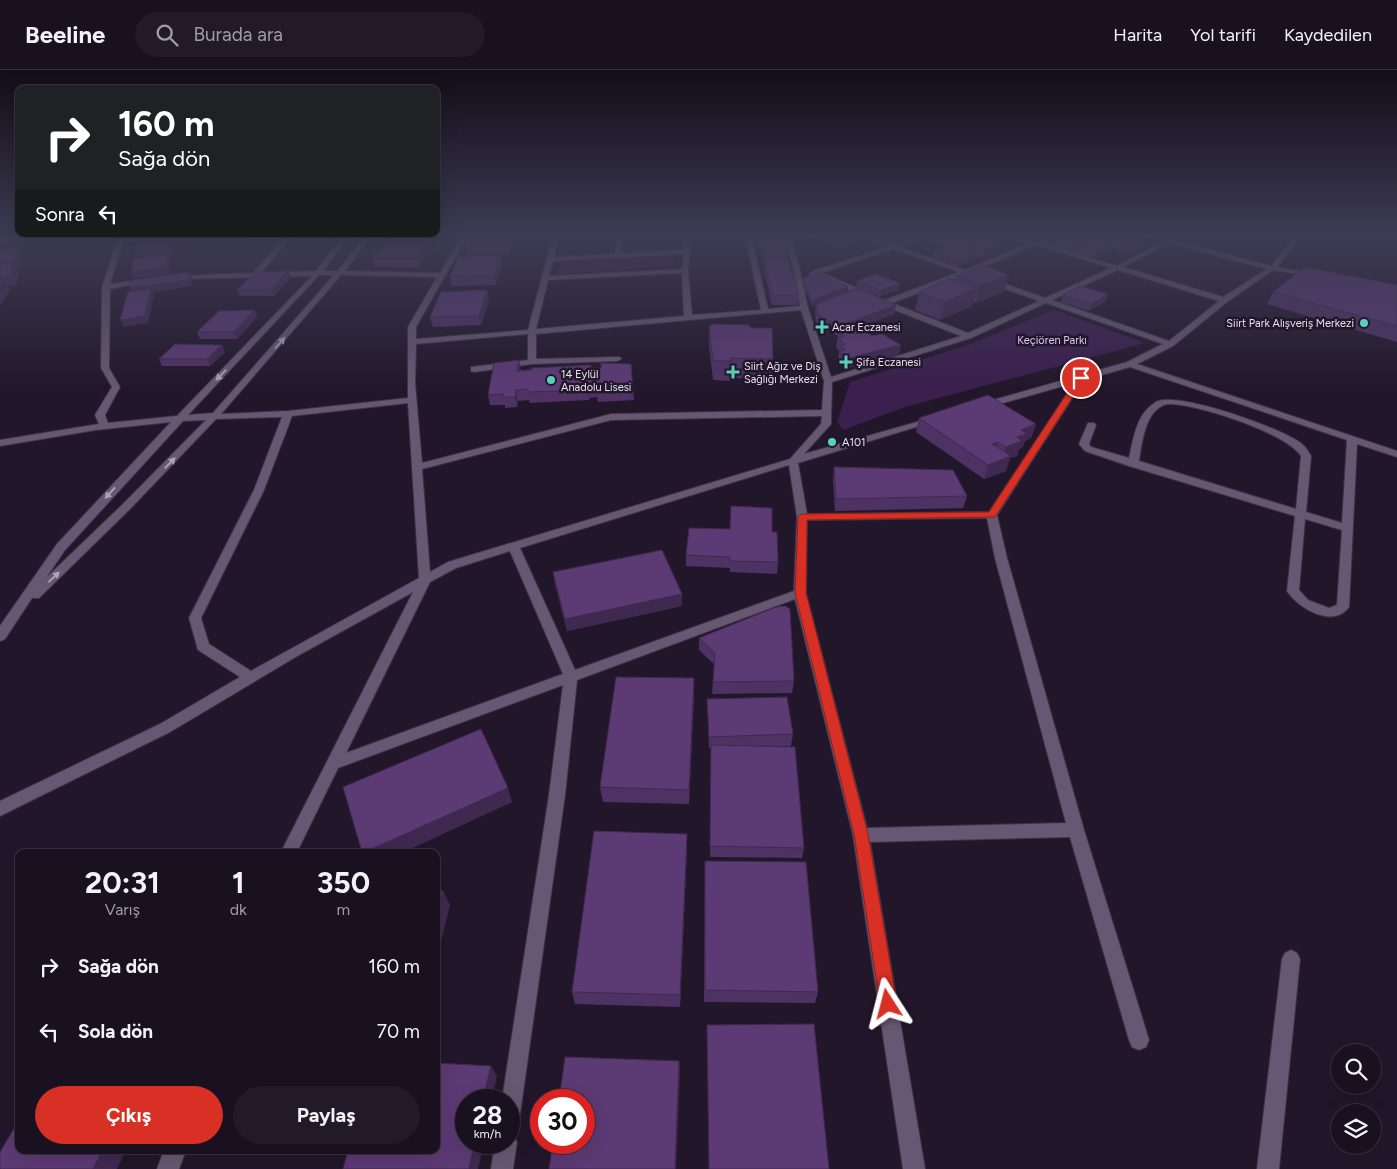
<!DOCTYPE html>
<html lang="tr">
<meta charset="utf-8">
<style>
:root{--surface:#1a1120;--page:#231a29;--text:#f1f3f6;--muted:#9f9da5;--line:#38313e;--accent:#d93025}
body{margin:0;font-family:Figtree,sans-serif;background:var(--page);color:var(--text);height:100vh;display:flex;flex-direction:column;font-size:19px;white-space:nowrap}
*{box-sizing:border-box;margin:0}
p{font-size:16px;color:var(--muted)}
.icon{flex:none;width:28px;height:28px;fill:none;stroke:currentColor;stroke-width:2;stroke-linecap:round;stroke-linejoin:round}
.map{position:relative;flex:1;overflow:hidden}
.sheet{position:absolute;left:15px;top:779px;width:425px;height:305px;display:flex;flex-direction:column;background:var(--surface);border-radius:10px;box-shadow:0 5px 20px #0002,0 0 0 1px var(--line)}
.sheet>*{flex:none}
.banner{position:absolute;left:15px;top:15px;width:425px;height:152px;border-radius:10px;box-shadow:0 5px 20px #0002,0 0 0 1px var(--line);background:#202124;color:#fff;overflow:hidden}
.tools{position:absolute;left:1331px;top:974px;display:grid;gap:10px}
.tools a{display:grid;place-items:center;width:50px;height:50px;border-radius:50%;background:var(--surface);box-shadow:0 5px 20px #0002,0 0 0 1px var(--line);font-size:25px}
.speed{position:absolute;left:455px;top:1019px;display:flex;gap:10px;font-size:25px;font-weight:700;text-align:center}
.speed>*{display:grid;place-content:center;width:65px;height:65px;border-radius:50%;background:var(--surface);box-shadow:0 5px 20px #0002,0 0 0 1px var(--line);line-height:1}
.speed small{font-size:12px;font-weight:400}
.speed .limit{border:8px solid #d22;background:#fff;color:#111}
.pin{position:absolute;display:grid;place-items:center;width:42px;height:42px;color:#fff;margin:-21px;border:2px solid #fff;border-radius:50%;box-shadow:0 1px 5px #0007}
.me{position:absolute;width:55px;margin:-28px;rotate:351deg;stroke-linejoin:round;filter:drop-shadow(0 0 4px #0008)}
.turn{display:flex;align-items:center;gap:18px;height:105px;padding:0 20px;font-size:22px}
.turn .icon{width:65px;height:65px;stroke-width:2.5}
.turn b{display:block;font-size:35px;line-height:42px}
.then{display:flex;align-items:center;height:48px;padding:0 20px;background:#0003;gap:10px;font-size:19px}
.eta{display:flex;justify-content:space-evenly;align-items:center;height:85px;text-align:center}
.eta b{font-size:30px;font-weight:700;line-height:35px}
.action{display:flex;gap:10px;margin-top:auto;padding:10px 20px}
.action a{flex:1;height:58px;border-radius:30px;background:var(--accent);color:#fff;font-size:20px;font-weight:700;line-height:58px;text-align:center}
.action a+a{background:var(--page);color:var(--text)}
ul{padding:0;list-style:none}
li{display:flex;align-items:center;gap:15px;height:65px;padding:0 20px}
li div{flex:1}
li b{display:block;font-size:19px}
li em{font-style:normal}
header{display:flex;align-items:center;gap:30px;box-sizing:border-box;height:70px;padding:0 25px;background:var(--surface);border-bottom:1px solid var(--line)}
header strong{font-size:24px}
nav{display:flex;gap:28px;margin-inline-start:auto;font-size:18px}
.search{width:350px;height:45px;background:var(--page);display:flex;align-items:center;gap:12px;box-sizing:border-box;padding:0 18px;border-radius:28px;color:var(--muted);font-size:19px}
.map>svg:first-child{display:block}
</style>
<header>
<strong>Beeline</strong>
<div class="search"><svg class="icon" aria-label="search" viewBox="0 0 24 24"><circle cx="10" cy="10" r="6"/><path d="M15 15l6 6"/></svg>Burada ara</div>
<nav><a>Harita</a><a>Yol tarifi</a><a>Kaydedilen</a></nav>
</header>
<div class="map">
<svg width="1397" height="1099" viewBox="0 0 1397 1099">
<rect width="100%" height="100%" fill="#22172a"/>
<g fill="#3b1f4e">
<path d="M673,185V196L557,204L561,191Z"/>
<path d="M1054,240L1145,273L905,337L843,360L837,352L850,312L968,275Z"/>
</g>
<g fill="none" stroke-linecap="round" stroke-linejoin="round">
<g stroke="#3e3345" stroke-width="2">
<g id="minor">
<path d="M19,165H29L0,174V170Z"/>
<path d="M119,165H125L124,167L293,165L261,203L316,201L344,165H350L323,201H338L366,165H372L345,201L440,203L462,165H468L416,257V269L528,260L553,165H559L554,187L615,184L617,165H623L621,183L684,180L683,165H689L690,182L688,201L692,245L761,240L745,165H751L768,239L800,236L793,196L783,165H789L790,169L815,165L791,172L799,196L808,238L831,307L961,266L882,235L816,205H810L809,204L813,201L887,177L856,165C869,165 879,173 891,174C902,176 918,165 931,165L899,177L965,200L1029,173L1005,165C1015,165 1024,170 1034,171C1042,171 1049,165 1058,165L1041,173L1117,196L1163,171L1145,165H1155L1271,196L1297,165H1303L1277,197L1318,205V207L1273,200L1227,232L1173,276L1137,294L1397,381V387L1357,374L1349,537C1333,559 1298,538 1287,521L1295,446L1129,396L1085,381L1079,374L1088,353H1094L1096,355L1089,374L1091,377L1129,388C1134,367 1136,344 1156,332C1176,320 1284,359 1302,374C1306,377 1308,382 1311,386L1306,442L1342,453L1347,370L1130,297L1084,310L997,445L1007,488L1084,760L1149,970L1146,977L1139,980L1132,977L1129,970L1070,767L870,772L925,1099H903L853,765L795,529L577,610L565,725L519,1051L516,1058L509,1061V1030H502L549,725L563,615L338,698L297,782H281L413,522L299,585L170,662L0,746V731L160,654L240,607L198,580L189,548L254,420L282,347L216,349L131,438L39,528H32L5,569L0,571V556L57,474L171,352L96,360L0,376V370L99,354L95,345L112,317L101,298L102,217ZM283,169L253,203L174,206L173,207L176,209L312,206L177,346L108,353L105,345L120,317L109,298L110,219L149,211L146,209L110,214L123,171ZM1169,173L1267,199L1223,227L1123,197ZM1036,175L1111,198L1045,228L972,202ZM893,179L959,202L885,230L822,203ZM684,184L682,199L549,206L553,191ZM1118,200L1219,231L1169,271L1052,230ZM682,203L684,246L536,259L548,210ZM319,205H334L213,343L188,345ZM341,205L437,207L408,257V328L288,341L221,344ZM966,205L1039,231L968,263L892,233ZM1046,233L1163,274L1127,292L979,334V338L982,339L1074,313L989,442L807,444L798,393L939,350L937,348H931L804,384L831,354L832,312L971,268ZM801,240L824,311L822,340L611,344L422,393L415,313L416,274L528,264V290L471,297V301L474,302L532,294L617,291L621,289L620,287L536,289V264ZM408,333L419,508L251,601L209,574L201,548L264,420L292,346ZM1168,334C1195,333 1287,363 1301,386L1296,439L1139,391C1142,373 1145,338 1168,334ZM822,346L821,354L790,389L448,492L430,502L422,399L611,350ZM206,350L123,434L46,508L65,480L183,351ZM789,395L797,447L794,521L575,600L520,478ZM987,448L995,488L1066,753L867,758L806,523L807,450ZM1305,449L1342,460L1337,535L1329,538L1308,530L1299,520ZM510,481L563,604L346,683L430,512L456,498Z"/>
<path d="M1291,880L1297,883L1300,889L1279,1099H1257L1282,889L1285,883Z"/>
<path d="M509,1063L513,1065L517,1072L513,1099H491L495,1072H509Z"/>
<path d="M164,1080H186L179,1099H157Z"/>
</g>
</g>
<use href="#minor" fill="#665872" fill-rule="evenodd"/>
</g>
<g fill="#4f3264">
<path d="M294,165H335L331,171L296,172Z"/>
<path d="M514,165L509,183L468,184L466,175Z"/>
<path d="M757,165H782L788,185L787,189L799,225L798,235H772L764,199V194Z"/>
<path d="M822,165H862L861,169L838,179L821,168Z"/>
<path d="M869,165H903V167L886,172Z"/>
<path d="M928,165H973L998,183L982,189L976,187V190L958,197L932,188L933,182L948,177L927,170Z"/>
<path d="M1056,165H1124L1148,172L1146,178L1133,184L1111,177L1110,182L1094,189L1049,175L1052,167Z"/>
<path d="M431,179L418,197H375L372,188Z"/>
<path d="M501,185L502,194L496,215L452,216L450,207Z"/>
<path d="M956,206L1004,222L976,233L973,232L972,236L940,250L915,240L919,222L955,210Z"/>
<path d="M291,207L274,226H240L237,220Z"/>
<path d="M803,208L847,222L896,235L894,244L860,257L899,285L848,298L838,292L839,280L836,278L838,266L817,255L815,244L816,235L812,236L803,214Z"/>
<path d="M857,211L900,213L899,220L880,226L856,218Z"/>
<path d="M1397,215V272L1267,234L1273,222Z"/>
<path d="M1063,225L1106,231L1089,241L1061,232Z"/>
<path d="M489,230L481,255L433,257L430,247Z"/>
<path d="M255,240L257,247L237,269H200L197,262Z"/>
<path d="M709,257L773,289L772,309L730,308V311L713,310L709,276Z"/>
<path d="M225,282L210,296H162L159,289Z"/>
<path d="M631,294L634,330L598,332L597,327L590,328L589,330L530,333L529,330L518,331L517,337L505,338V335H490L488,325L521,300L591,295V298H601Z"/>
<path d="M919,348L1036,354L1031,368L1025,371L1022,378L1019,379L1017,386L1010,388L1006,401L984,409L916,362Z"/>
<path d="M834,397L967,426L963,438L835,441L833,409Z"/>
<path d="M772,462L778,492L777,504L730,502V498L686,496V485Z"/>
<path d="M553,502L682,524V536L567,561L555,514Z"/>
<path d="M699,568L794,611L792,623L712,624L714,594L699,580Z"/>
<path d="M694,608V624L689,734L603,732L600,717Z"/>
<path d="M707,629L793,664L791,676H765L804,778L802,788L710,787L711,678H709Z"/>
<path d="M687,764V778L680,937L575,934L572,922Z"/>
<path d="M705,791L818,922L815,933L704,932Z"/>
</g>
<g fill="#402951">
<path d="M329,165H335L331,171Z"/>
<path d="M510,165H514L509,183L507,174Z"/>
<path d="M859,165H862L861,169L838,179L839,173Z"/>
<path d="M891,165H903V167L886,172L887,166Z"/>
<path d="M429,170L431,179L418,197L416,188Z"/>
<path d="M169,171L172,177L170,187H168L170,191L169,204L134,208L131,202L138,191L135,185Z"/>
<path d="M1148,172L1146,178L1133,184L1135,178Z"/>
<path d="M1113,173L1110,182L1094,189L1097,180Z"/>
<path d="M1000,174L998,183L982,189L984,180Z"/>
<path d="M16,177L21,186L20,198H16L19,202L16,215L8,216L10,219L0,236V191Z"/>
<path d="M977,184L976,190L958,197L959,191Z"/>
<path d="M501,185L502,194L496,215L494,206Z"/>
<path d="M288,201L291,207L274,226L271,219Z"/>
<path d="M189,202L192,208V216L153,222L154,225L148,253L124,257L120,250L133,225L129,218Z"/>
<path d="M1009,205L1004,222L976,233L980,215Z"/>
<path d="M900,213L899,220L880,226L881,220Z"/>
<path d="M848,217L847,224L812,236V230Z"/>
<path d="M976,218L972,236L940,250L945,232Z"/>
<path d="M487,220L489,230L481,255L479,246Z"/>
<path d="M1108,224L1106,231L1089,241L1091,234Z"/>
<path d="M896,235L894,244L841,264L838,262V266L839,256Z"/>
<path d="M255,240L257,247L237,269L234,262Z"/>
<path d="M222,275L225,282L210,296L207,289Z"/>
<path d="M901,275L899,285L848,298L849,288Z"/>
<path d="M519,290L521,300L519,311L517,301Z"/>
<path d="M589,317L590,328L589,330L588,320Z"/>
<path d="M516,320L518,331L517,337L515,327Z"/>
<path d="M1036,354L1031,368L1025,371L1022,378L1019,379L1017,386L1010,388L1006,401L984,409L988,395L1002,389L1006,377L1021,360Z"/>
<path d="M998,372L993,387L992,374Z"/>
<path d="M682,524V536L567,561L565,549Z"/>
<path d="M694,608V624L689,734V720Z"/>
<path d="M508,718L512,732L404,782H365Z"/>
<path d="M687,764V778L680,937V925Z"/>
<path d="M443,821L450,835L436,892V848Z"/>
<path d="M679,991L680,1001L676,1099H675Z"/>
<path d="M491,996L497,1006L492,1030H483Z"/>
<path d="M475,1072H484L478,1099H469Z"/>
<path d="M103,1080H126L117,1099H93Z"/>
</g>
<g fill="#5c3a74" stroke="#402951">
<path d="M470,165H510L507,174L466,175Z"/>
<path d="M760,165H782L788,185H764Z"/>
<path d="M826,165H859L839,173Z"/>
<path d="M941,165H973L1000,174L984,180Z"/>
<path d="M1056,165H1086L1113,173L1097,180L1052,167Z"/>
<path d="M1093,165H1124L1148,172L1135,178Z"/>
<path d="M387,170H429L416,188H372Z"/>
<path d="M169,171L167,181L135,185L138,175Z"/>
<path d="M951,175L977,184L959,191L933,182Z"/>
<path d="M16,177L14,189L0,191V180Z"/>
<path d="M167,185L166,197L131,202L134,189Z"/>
<path d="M501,185L494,206L450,207L458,186Z"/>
<path d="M788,189L799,225L773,226L764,190Z"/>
<path d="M13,193L10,206L0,207V195Z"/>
<path d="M984,195L1009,205L980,215L956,206Z"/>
<path d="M1305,197L1397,215V256L1273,222Z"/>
<path d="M288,201L271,219L237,220L256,202Z"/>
<path d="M189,202V210L129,218L131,210Z"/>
<path d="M818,203L848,217L812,230L803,208Z"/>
<path d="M875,204L900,213L881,220L857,211Z"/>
<path d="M950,208L976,218L945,232L919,222Z"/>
<path d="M0,210H4L0,216Z"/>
<path d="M1080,216L1108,224L1091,234L1063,225Z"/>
<path d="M857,218L896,235L839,256L818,245L817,234Z"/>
<path d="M151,219L145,246L120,250L128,222Z"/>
<path d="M487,220L479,246L430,247L441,222Z"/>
<path d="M255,240L234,262H197L219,241Z"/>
<path d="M713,254L749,255L751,258H772L773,289L730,288L731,291H713L709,257Z"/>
<path d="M859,256L872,266L882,264L901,275L849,288L839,282L846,280L840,276L845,274L838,268L844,266L838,262Z"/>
<path d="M175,274L222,275L207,289H159Z"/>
<path d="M519,290L517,301L531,300L532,298L591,295V298H601V293L631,294L633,320L597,322V317H589L588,320L528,322V319L516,320L515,327H503L504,324L488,325L494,293Z"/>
<path d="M988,325L1036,354L1021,360L1027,364L1017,367L1022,371L1006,377L998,372L992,374L1011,386L988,395L919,348Z"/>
<path d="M834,397L953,400L967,426L836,429Z"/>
<path d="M731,436L772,438V462H777L778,492L730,491V487L686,485L689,458L730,459Z"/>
<path d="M662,480L682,524L565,549L553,502Z"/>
<path d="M785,536L790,539L794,611L713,612L715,583L699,568L776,537Z"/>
<path d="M616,607L694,608L689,720L600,717Z"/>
<path d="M787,627L793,664L709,667L707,629Z"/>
<path d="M481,659L508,718L365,782H362L343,717Z"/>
<path d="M711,675L795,677L804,778L710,776Z"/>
<path d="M594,761L687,764L680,925L572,922Z"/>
<path d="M705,791L806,792L818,922L705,920Z"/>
<path d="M436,821H443L436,848Z"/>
<path d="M814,954L829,1099H709L707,955Z"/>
<path d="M565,987L679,991L675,1099H549L553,1072H584V1030H559Z"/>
<path d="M436,993L491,996L483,1030H466V1072H475L469,1099H343L348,1080H436Z"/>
<path d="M19,1050V1080H103L93,1099H0V1082Z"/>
</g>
<defs><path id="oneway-solid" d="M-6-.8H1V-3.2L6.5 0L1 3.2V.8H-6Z" transform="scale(1.25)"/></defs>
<g fill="#ada3b6">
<use href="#oneway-solid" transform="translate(280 273) rotate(-49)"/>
<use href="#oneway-solid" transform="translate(221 305) rotate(134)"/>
<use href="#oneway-solid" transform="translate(170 393) rotate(-46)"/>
<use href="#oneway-solid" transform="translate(110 423) rotate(132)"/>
<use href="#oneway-solid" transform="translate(54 507) rotate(-43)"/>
</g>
<linearGradient id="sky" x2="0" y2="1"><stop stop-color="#130d17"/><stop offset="0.52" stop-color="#3e3c55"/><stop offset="1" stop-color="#3e3c55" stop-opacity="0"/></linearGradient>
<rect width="1397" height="319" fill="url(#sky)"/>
<path fill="#d93025" stroke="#8d1f18" d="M1081,306L1085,308L995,447L807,450L806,523L868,764L897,934L894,940L888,943L882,940L880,934L854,764L795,523L798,447L802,444L989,442L1077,308Z"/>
<g fill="#5cceba" stroke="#22172a" stroke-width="2">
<circle cx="1364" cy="253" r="5"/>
<path d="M819.5 249.5h5v5h5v5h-5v5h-5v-5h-5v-5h5z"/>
<path d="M843.5 284.5h5v5h5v5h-5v5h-5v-5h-5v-5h5z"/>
<path d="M730.5 294.5h5v5h5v5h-5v5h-5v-5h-5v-5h5z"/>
<circle cx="551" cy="310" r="5"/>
<circle cx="832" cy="372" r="5"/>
</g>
<g text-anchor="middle" stroke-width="5" stroke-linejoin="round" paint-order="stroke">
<g font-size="11" fill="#e7e0ed" stroke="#22172a" text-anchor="start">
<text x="1354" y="257" text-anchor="end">Siirt Park Alışveriş Merkezi</text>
<text x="832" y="261">Acar Eczanesi</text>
<text x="856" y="296">Şifa Eczanesi</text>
<text x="744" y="300">Siirt Ağız ve Diş<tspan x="744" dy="13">Sağlığı Merkezi</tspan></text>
<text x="561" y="308">14 Eylül<tspan x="561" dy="13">Anadolu Lisesi</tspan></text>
<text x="842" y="376">A101</text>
</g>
<g font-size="11" fill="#e0c2f7" stroke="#22172a">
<text x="1052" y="274">Keçiören Parkı</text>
</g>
</g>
</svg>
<div class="tools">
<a><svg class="icon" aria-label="search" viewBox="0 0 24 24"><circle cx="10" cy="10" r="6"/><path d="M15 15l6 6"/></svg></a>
<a><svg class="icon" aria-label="layers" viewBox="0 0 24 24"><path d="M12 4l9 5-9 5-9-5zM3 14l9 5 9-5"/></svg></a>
</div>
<div class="speed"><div>28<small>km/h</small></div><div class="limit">30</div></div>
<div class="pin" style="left:1081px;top:308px;background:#d93025"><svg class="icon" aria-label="arrive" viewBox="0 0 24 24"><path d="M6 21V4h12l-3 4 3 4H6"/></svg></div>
<svg class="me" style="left:888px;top:934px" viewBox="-20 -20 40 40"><path d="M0-17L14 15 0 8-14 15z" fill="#d93025" stroke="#fff" stroke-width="4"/></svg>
<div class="banner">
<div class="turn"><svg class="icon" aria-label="right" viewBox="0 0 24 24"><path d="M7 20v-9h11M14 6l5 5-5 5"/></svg><div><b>160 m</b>Sağa dön</div></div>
<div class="then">Sonra<svg class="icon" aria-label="left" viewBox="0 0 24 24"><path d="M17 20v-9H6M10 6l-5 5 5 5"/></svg></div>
</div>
<section class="sheet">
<div class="eta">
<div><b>20:31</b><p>Varış</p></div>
<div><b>1</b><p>dk</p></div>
<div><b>350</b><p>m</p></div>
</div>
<ul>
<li><svg class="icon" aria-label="right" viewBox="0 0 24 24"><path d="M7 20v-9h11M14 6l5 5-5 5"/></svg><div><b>Sağa dön</b></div><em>160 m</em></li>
<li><svg class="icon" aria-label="left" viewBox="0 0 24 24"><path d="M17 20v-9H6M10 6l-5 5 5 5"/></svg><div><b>Sola dön</b></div><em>70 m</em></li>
</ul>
<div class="action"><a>Çıkış</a><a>Paylaş</a></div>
</section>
</div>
